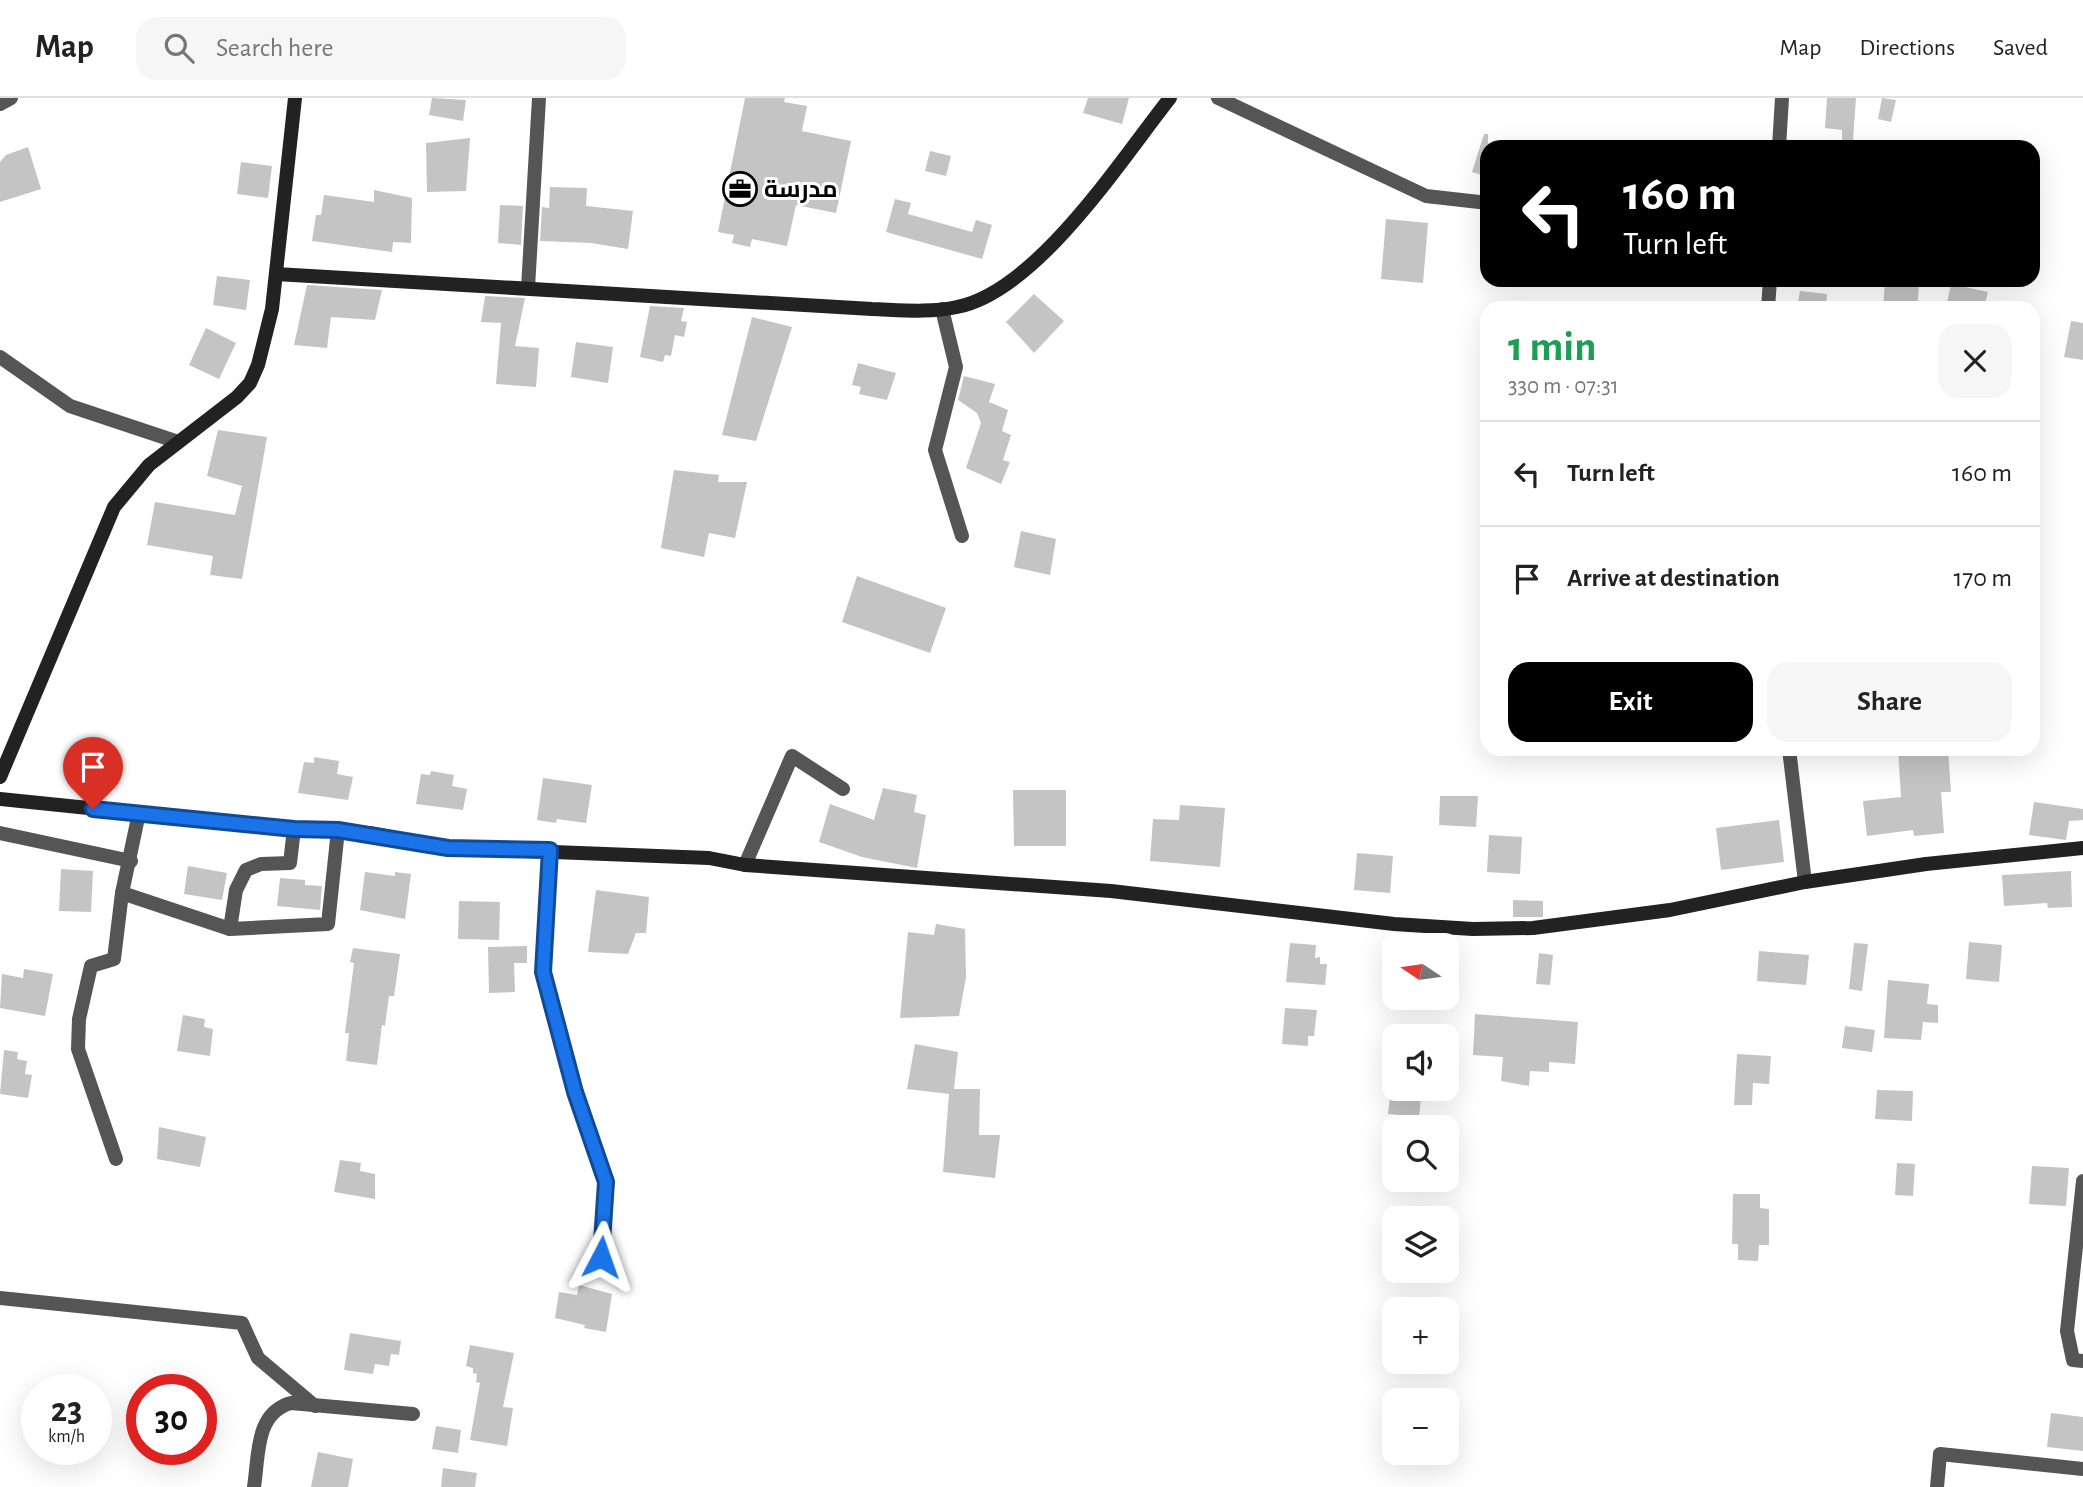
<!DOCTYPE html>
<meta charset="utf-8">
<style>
:root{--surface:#fff;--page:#f6f6f6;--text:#222;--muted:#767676;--line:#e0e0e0;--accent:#000}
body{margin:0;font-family:"Alegreya Sans",Cairo,sans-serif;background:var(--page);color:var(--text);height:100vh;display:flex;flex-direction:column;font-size:26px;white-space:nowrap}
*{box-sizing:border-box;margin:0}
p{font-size:23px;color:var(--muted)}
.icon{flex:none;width:38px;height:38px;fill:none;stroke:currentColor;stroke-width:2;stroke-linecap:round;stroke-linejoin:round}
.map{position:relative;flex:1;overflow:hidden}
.panel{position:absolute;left:1480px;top:203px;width:560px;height:455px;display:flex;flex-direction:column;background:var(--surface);border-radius:21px;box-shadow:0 7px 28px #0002}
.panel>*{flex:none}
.banner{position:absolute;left:1480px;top:42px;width:560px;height:147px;border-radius:21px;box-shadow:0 7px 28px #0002;background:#000;color:#fff;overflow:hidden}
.needle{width:46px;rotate:283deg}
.buttons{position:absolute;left:1382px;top:835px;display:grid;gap:14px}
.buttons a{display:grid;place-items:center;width:77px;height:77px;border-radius:14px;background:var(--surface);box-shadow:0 7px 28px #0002;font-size:35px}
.speed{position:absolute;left:21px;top:1276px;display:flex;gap:14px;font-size:35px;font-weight:700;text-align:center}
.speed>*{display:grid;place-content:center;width:91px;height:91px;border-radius:50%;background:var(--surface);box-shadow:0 7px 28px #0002;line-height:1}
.speed small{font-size:18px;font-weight:400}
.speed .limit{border:10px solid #d22;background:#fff;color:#111}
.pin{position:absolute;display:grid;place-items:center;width:60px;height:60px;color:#fff;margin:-72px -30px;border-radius:50% 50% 50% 0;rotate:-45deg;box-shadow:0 0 7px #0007}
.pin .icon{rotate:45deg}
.me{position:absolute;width:77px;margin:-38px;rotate:4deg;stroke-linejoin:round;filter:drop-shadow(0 0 5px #0008)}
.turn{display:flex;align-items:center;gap:24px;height:147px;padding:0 28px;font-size:32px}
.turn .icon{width:91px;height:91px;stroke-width:2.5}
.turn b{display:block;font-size:49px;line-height:60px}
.round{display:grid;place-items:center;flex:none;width:74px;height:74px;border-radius:21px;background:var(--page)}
.overview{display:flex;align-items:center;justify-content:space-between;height:119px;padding:0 28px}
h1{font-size:42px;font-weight:600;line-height:52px;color:#1e9e55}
.button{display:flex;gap:14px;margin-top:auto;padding:14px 28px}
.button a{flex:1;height:80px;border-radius:21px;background:var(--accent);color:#fff;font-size:28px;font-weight:600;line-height:80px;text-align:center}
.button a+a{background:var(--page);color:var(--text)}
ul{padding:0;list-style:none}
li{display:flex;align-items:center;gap:21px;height:105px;padding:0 28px;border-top:2px solid var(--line)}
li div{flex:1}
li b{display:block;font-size:26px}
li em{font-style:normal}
header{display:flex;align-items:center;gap:42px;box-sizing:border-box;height:98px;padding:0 35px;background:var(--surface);border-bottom:2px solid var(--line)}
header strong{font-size:33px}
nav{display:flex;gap:38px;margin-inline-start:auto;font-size:24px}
.search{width:490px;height:63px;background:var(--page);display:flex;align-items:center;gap:18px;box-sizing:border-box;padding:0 24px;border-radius:21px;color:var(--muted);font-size:26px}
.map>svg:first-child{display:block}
</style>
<header>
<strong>Map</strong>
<div class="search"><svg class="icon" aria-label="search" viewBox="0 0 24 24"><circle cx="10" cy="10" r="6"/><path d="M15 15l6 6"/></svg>Search here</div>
<nav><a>Map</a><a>Directions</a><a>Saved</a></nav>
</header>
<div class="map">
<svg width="2083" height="1389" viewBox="0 0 2083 1389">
<rect width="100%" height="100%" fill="#fff"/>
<g fill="#c4c4c4">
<path d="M432,0L466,2L463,23L429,17Z"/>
<path d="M745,0H785L784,4L807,8L802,33L851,43L836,115L796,107L787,148L752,141L750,149L732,145L734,137L718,134Z"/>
<path d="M1088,0H1129L1122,26L1083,15Z"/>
<path d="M1827,0H1856L1853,42H1842V32L1825,30Z"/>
<path d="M1882,0L1896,2L1891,24L1878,21Z"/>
<path d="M1484,36H1488V79L1472,74Z"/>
<path d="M470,40L466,93L427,94L426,45Z"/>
<path d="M28,49L41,91L0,104V64L6,57Z"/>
<path d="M930,53L951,58L946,78L925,73Z"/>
<path d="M241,64L272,68L268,100L237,96Z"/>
<path d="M550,89L587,90L586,108L633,113L628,151L591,145L540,143L542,109L549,110Z"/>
<path d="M374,92L412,100L411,145L393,144L392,154L312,143L316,117H321L324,97L374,104Z"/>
<path d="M895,101L911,105L908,116L972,134L976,122L992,127L982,161L886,134Z"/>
<path d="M500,107L523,108L521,147L498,145Z"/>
<path d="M1386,121L1428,125L1423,185L1381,181Z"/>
<path d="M217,178L250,182L246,212L213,207Z"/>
<path d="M1885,184L1919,187L1917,210H1883Z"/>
<path d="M1951,186L1988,194L1984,210H1946Z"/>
<path d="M307,187L382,192L375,222L331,219L327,250L294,247Z"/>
<path d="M1800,193L1827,196L1826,210H1797Z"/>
<path d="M1034,196L1064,223L1034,255L1006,224Z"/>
<path d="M485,198L525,200L515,248L539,250L536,289L496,286L501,225L481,224Z"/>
<path d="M650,208L684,210L681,223L687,224L684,239L675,237L671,258L665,257L663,264L640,259Z"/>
<path d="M752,219L792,229L756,343L722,337Z"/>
<path d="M2071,223L2083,225V262L2064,259Z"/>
<path d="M206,230L236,245L219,281L189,267Z"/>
<path d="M576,244L613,249L608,285L571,279Z"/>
<path d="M858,265L896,275L887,302L859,296L861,289L852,287Z"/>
<path d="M964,278L995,286L989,304L1008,312L1002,333L1011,337L1003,362L1010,364L1001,386L966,370L981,325L977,315L958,302Z"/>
<path d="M218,332L267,339L242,481L210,477L213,458L147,447L155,404L235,417L242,388L207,378Z"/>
<path d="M674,372L719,377L718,384H747L735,440L709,435L704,459L661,450Z"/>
<path d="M1021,433L1056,441L1050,477L1014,469Z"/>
<path d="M857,478L946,510L930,555L842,524Z"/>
<path d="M1898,651H1948L1951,694H1941L1944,735L1914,738L1913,732L1867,738L1863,703L1901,699Z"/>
<path d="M314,659L339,663L337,676L353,679L348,702L298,695L304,664L314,665Z"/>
<path d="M431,673L454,677L452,688L467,691L463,712L416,706L421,676L430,677Z"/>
<path d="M543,680L592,687L586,725L557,721L556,725L537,722Z"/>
<path d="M883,690L917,697L914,714L926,717L917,770L862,759L819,744L830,706L874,722Z"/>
<path d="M1013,692H1066V748H1014Z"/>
<path d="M1440,698H1478L1476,729L1439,727Z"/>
<path d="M2034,704L2083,711V722L2069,723L2066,742L2029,737Z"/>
<path d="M1180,707L1225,710L1220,769L1150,763L1153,721L1179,722Z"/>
<path d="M1779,722L1784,764L1721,772L1716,730Z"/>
<path d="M1489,737L1522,739L1520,776L1487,774Z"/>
<path d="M1357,755L1393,758L1390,795L1354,792Z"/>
<path d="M188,768L227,775L222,802L184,796Z"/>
<path d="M61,771L93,773L91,814L59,813Z"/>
<path d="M2071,773L2072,809L2048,810L2047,805L2004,808L2002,777Z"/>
<path d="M365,774L395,778V774L411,776L405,821L360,812Z"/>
<path d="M280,780L305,782V787L322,788L320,812L277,808Z"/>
<path d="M596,792L649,799L646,835H636L628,856L588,854Z"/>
<path d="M1513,802L1543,803V819H1513Z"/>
<path d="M459,803L500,804L499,842L458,841Z"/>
<path d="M936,826L965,831L966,879L959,918L900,920L908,834L934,837Z"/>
<path d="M1969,844L2002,847L1999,884L1966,881Z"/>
<path d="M1290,845L1316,847L1315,860L1320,859V866H1327L1325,887L1286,884Z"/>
<path d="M1854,845L1868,846L1862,893L1849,891Z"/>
<path d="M527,848V865H514L515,894L489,895L488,849Z"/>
<path d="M353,850L400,856L394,898H389L385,928L382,927L377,967L346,963L349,935H345L354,865L350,864Z"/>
<path d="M1759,853L1809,857L1806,887L1757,883Z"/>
<path d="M1539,855L1553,857L1550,887L1536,886Z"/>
<path d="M24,871L53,876L45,918L0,910L2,876L23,880Z"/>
<path d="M1888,882L1929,886L1927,906L1938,907V925L1923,924L1921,942L1884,940Z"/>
<path d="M1285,910L1317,912L1314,938H1308V948L1282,946Z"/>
<path d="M1475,916L1578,924L1575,966L1549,964V974L1530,973L1529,988L1501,983L1503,959L1473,957Z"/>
<path d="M183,917L205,921L204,929L213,931L210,958L177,953Z"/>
<path d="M1845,928L1875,932L1872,954L1842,950Z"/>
<path d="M915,946L958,954L954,991H980L979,1037H1000L995,1080L943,1074L949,996L907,991Z"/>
<path d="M4,952L18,954L17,961L27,963L25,976L32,977L28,1000L0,996Z"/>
<path d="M1737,956L1771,958L1769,986L1753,985L1752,1007H1734Z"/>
<path d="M1391,990H1422L1419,1019L1388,1016Z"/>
<path d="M1877,992L1913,993L1912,1023L1875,1021Z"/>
<path d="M159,1029L206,1039L200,1069L157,1061Z"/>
<path d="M340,1062L361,1065L360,1073L375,1076V1101L334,1094Z"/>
<path d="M1897,1065L1915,1066L1913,1098L1895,1097Z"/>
<path d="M2032,1068L2069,1070L2066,1108L2029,1106Z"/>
<path d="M1733,1096H1760V1110L1769,1111V1147H1759L1758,1163L1738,1162V1146H1732Z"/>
<path d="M579,1187L612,1196L606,1234L584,1230L585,1227L555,1220L559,1194L577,1197Z"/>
<path d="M350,1235L401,1243L399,1257L391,1256L389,1268L375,1266L373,1276L344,1272Z"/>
<path d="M470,1247L514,1255L503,1309L513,1310L507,1348L470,1342L480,1285L476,1284L477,1276L473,1275V1270L466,1268Z"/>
<path d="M2051,1315L2083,1319V1353L2047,1349Z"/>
<path d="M436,1328L461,1332L458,1355L432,1351Z"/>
<path d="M318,1354L353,1361L348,1389H311Z"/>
<path d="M443,1370L477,1375L475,1389H441Z"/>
</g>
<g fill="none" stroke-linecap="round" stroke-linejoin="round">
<g stroke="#555" stroke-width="14">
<path d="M1218,0L1426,98L1488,105"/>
<path d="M0,6L11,0"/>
<path d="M1779,49L1782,0"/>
<path d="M528,190L539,0"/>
<path d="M1768,210L1770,182"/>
<path d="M942,211L956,269L935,352L962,438"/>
<path d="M0,259L70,308L178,344"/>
<path d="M1789,651L1805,784"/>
<path d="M139,715L122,795L230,831"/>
<path d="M294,731L290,765L261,766L246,772L236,792L230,831L328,826L338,732"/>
<path d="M0,735L131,763"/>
<path d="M550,752L543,874L574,994L606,1084L601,1159"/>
<path d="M745,767L792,658L843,691"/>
<path d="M116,1061L78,951L79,921L91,868L114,861L122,795"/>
<path d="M2083,1083L2067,1233L2073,1262L2083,1263"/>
<path d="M0,1200L242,1225L258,1260L315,1308"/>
<path d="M254,1389C259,1357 255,1315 291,1305L413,1316"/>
<path d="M1937,1389L1940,1356L2083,1371"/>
</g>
<g stroke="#222" stroke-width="14">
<path d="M276,176L872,211C901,212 929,215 957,209C1037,193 1120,63 1170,0"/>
<path d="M0,679L114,409L149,367L237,299L250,285L258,267L272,211L295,0"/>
<path d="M0,701L294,731L369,735L448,750L709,760L745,767L1111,793L1394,826L1473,831L1533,830L1670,812L1805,784L1926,766L2083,750"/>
</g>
</g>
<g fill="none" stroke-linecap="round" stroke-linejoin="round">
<g stroke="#114b97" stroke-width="18">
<path id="route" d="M93,711L294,731L338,732L448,750L550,752L543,874L575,994L606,1084L601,1159"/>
</g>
<use href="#route" stroke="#1a73e8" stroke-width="12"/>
</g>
<defs>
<g id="office-ring" transform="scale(1.75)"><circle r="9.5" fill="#fff" stroke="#000" stroke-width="1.5"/><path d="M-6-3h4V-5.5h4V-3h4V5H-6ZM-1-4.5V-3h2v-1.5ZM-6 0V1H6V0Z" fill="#000"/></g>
</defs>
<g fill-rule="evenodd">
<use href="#office-ring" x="740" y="91"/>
</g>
<g text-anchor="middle" stroke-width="6" stroke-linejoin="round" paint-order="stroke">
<g font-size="24" font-weight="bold" fill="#000" stroke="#fff" text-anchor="start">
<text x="764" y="99">مدرسة</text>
</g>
</g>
</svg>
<div class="buttons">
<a><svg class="needle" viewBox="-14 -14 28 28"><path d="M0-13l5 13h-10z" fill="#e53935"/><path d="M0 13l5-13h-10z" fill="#767676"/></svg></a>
<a><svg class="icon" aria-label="sound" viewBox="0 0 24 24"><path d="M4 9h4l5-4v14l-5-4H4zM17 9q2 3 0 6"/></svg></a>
<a><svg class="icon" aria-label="search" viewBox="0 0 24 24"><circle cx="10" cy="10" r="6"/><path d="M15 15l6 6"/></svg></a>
<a><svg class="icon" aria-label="layers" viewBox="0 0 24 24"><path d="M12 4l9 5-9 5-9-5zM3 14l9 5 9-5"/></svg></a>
<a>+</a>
<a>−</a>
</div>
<div class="speed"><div>23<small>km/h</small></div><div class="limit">30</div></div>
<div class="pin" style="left:93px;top:711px;background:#d93025"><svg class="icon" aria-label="arrive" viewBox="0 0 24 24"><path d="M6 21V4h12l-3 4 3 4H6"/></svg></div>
<svg class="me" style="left:601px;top:1159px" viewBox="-20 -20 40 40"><path d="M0-17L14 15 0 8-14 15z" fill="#1a73e8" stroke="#fff" stroke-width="4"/></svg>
<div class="banner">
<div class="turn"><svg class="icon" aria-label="left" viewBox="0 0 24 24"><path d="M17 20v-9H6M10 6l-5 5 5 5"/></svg><div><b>160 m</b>Turn left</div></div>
</div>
<section class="panel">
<div class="overview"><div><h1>1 min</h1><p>330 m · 07:31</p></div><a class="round"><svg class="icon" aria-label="close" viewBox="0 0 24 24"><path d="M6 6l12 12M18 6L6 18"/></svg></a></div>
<ul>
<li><svg class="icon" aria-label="left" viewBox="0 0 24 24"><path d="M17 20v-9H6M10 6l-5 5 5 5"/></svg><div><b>Turn left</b></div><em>160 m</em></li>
<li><svg class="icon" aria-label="arrive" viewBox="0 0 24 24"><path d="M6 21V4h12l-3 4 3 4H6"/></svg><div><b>Arrive at destination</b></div><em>170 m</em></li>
</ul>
<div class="button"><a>Exit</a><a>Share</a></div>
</section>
</div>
